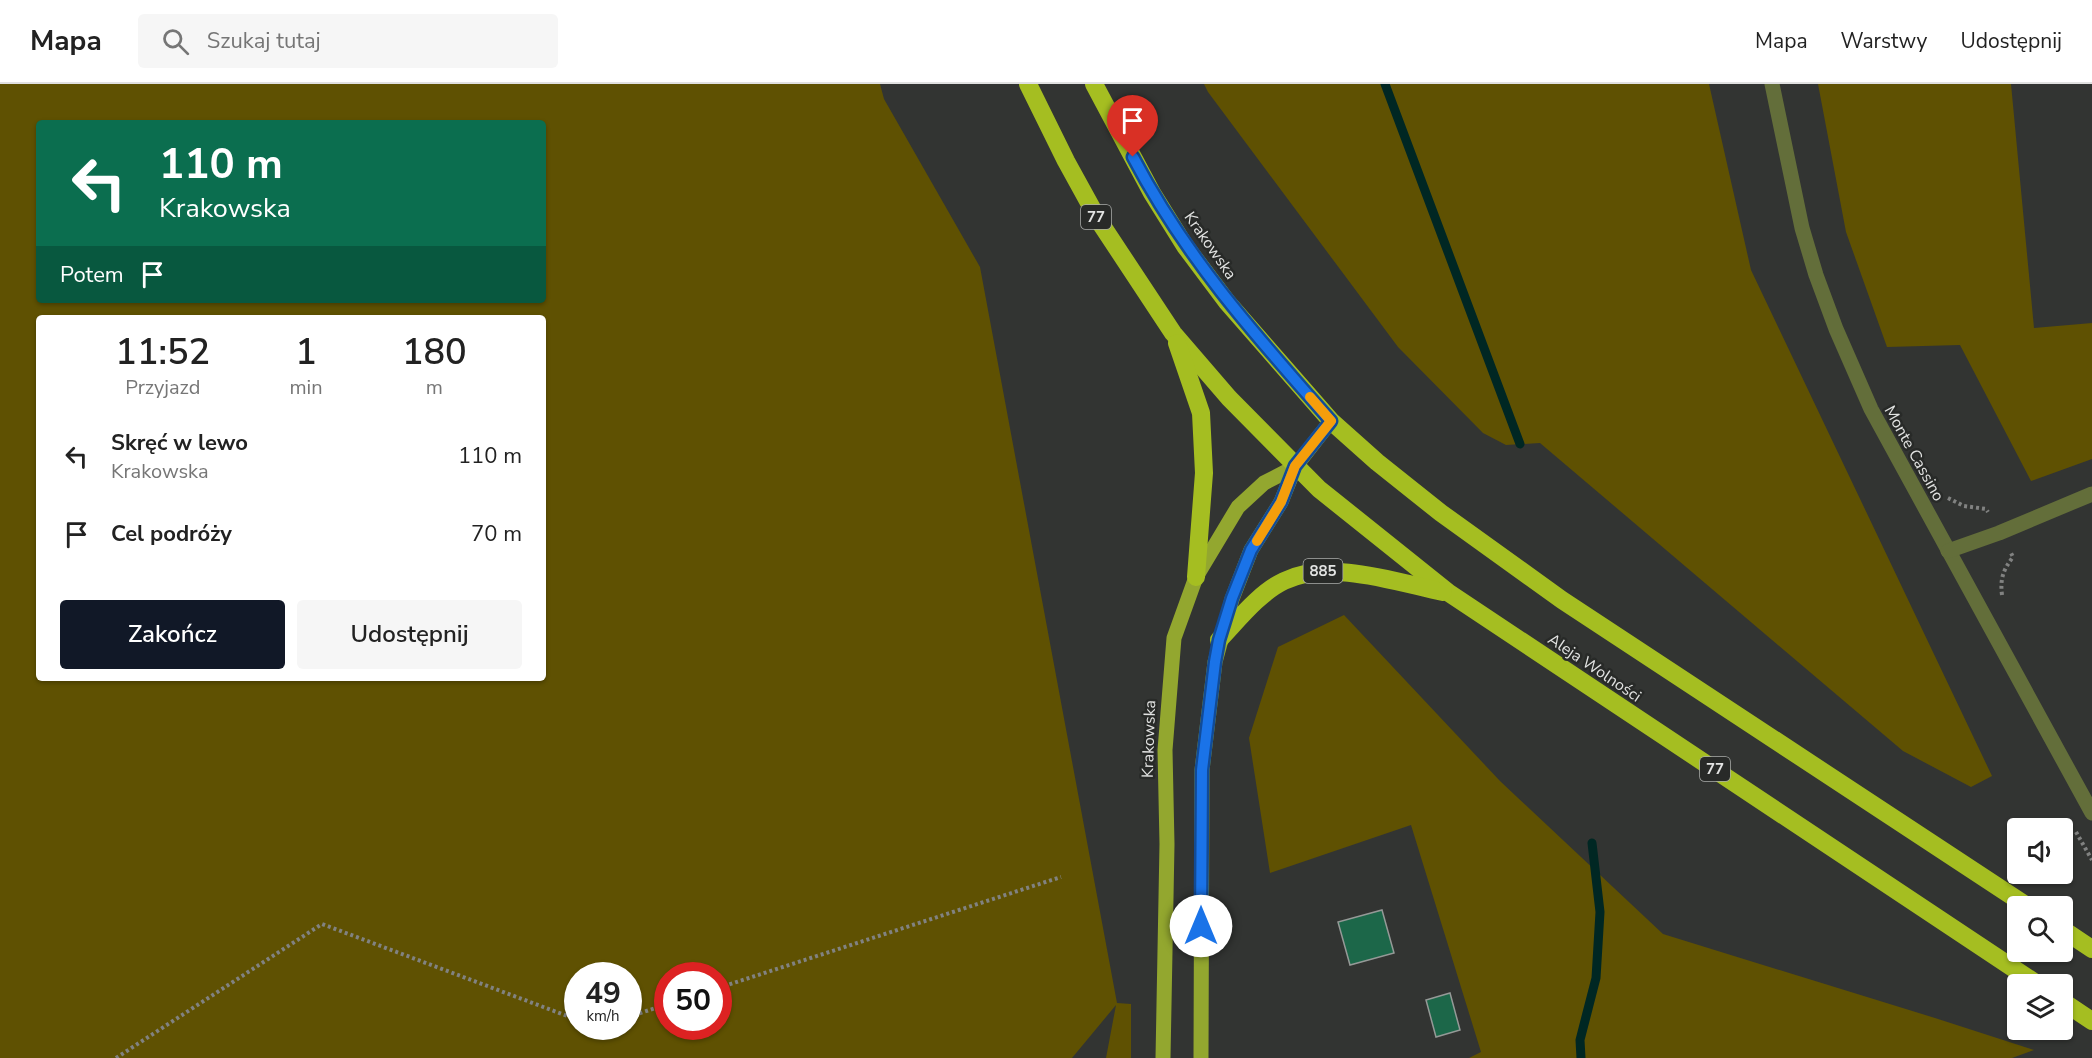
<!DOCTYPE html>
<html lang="pl">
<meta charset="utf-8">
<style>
:root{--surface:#fff;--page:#f6f6f6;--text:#222;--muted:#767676;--line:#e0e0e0;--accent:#111827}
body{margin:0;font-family:"Nunito Sans",sans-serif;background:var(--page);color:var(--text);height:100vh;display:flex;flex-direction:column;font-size:22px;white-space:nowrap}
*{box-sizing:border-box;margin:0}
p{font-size:20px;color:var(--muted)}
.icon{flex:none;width:33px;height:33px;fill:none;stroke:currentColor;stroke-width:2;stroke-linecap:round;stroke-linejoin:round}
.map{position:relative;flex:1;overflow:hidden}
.side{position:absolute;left:36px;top:231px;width:510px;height:366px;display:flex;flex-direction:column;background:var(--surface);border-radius:6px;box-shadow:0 2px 4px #0004}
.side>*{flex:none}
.top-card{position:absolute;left:36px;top:36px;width:510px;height:183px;border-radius:6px;box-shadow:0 2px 4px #0004;background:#0b6e4f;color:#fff;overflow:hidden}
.tools{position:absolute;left:2007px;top:734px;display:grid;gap:12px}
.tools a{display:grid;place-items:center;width:66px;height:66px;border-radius:6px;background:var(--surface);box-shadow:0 2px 4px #0004;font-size:30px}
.speed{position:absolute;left:564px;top:878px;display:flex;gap:12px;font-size:30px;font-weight:700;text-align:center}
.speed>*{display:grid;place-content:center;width:78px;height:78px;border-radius:50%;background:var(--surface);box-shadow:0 2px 4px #0004;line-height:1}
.speed small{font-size:15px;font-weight:400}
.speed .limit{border:9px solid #d22;background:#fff;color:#111}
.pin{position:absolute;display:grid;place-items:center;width:51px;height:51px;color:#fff;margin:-62px -26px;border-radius:50% 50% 50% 0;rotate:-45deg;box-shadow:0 0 6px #0007}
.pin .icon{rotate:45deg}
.me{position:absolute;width:66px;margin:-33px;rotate:0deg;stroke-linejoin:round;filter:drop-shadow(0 0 4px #0008)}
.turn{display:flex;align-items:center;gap:21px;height:126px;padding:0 24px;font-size:27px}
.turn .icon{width:78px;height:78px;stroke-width:2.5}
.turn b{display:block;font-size:42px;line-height:51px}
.then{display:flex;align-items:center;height:57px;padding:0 24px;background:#0003;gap:12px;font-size:22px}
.eta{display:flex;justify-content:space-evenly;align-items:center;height:102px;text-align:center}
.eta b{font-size:36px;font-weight:600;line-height:42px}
.primary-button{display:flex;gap:12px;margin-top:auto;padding:12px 24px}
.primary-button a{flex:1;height:69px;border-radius:6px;background:var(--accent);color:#fff;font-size:24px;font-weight:600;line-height:69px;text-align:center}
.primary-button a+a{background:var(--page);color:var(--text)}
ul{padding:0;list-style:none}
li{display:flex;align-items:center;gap:18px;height:78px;padding:0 24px}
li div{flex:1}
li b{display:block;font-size:22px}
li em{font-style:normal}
header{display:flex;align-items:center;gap:36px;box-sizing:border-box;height:84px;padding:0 30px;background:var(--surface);border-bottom:2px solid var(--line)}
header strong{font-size:28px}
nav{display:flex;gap:33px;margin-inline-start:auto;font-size:21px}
.search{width:420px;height:54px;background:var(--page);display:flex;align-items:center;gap:15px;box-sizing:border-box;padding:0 21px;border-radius:6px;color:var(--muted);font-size:22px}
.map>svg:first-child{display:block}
</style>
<header>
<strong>Mapa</strong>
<div class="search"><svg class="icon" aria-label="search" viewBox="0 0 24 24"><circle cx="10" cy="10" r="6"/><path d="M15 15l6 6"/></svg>Szukaj tutaj</div>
<nav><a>Mapa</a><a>Warstwy</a><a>Udostępnij</a></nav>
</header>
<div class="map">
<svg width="2092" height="974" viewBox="0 0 2092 974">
<rect width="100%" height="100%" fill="#323432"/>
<g fill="#5f5102" fill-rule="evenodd">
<path d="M0,0H880L884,15L980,183L1117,919L1131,920V974H1106L1116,921L1072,974H0ZM39,39H543V216H39ZM39,234H543V594H39ZM578,891H628V942H578ZM668,891H718V942H668Z"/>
<path d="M1204,0H1709L1751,186L1992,692L1971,703L1903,667L1540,359L1506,361L1483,349L1398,263L1208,8Z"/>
<path d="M1818,0H2011L2034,244L2092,239V375L2031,397L1960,261L1887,263L1846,148Z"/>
<path d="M1344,531L1500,697L1663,850L1935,934L2034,966L2012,974H1469L1481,968L1411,741L1270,789L1249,654L1278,563Z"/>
</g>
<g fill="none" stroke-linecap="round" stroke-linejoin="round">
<g stroke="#002723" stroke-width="9">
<path d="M1385,0L1520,360"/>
<path d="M1581,974L1580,956L1596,894L1600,828L1592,759"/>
</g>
</g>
<g fill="#1c6749" stroke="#959997" stroke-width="1.5">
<path d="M1382,826L1394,869L1350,881L1338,838Z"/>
<path d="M1450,909L1460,946L1436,953L1426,916Z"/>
</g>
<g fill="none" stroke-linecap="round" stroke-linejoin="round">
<g stroke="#818281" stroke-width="4" stroke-dasharray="3 3" stroke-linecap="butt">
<path d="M1948,414L1964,422L1986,425L1988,428"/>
<path d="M2002,511C2000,495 2003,486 2013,473L2011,469"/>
<path d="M2076,748L2092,776"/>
<path d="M718,904L1061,793"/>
<path d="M628,933L668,920"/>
<path d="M595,942H600"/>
<path d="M116,974L322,840L578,936"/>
</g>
<g stroke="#636e3a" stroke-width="15">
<path d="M1772,0L1802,144L1816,191L1836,245L1871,325L2092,729"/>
<path d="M1948,467L1999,449L2092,410"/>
</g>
<g stroke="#93a72f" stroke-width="15">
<path d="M1163,974L1167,760L1165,666L1174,554L1196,493L1238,423L1264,399L1295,383"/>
<path d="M1201,974L1202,686L1215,578L1232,515L1251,466L1281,418L1295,383L1331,337"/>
</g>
<g stroke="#a5be21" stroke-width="18">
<path d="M1028,0L1066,77L1099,137L1173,249L1229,314L1319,405L1449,509L2037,900"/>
<path d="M1094,0L1152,109L1185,162L1227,218L1331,337L1377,378L1441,429L1562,516L2027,822"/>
<path d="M1177,259L1201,329L1204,389L1196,493"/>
<path d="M1219,556C1238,536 1259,509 1284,497C1329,475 1396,498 1443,508"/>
<path d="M2062,845L2092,865"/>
<path d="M2062,917L2092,937"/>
</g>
</g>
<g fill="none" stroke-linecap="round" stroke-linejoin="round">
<g stroke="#114b97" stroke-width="15">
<path id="route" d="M1133,73C1186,174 1256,252 1331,337L1295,382L1281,418L1251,466L1232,514L1219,556L1215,578L1202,686L1201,842"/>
</g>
<use href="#route" stroke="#1a73e8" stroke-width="10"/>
<path stroke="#f59e0b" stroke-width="10" d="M1257,457L1281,418L1295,382L1331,337L1310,313"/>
</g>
<g text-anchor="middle" stroke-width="5" stroke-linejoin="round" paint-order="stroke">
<g fill="#282a28" stroke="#aaacaa" stroke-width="1.5">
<rect x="1081" y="121" width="30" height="24" rx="4.5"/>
<rect x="1303.5" y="475" width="39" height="24" rx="4.5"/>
<rect x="1700" y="673" width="30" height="24" rx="4.5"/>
</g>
<g font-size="15" font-weight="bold" fill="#e2e3e2">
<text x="1096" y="138">77</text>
<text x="1323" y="492">885</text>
<text x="1715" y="690">77</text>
</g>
<g font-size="16" fill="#e2e3e2" stroke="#282a28">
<text transform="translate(1211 161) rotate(55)" y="6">Krakowska</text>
<text transform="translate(1915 369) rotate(61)" y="6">Monte Cassino</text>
<text transform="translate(1595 583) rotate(34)" y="6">Aleja Wolności</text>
<text transform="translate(1148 655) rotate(-88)" y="6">Krakowska</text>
</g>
</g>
</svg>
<div class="tools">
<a><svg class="icon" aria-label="sound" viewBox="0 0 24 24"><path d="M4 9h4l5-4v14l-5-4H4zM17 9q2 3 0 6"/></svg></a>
<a><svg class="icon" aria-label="search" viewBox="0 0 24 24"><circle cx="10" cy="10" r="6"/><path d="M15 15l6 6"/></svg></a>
<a><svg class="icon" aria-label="layers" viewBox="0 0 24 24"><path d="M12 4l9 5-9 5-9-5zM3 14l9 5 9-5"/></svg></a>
</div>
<div class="speed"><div>49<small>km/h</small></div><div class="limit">50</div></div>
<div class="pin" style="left:1133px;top:73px;background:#d93025"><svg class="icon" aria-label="arrive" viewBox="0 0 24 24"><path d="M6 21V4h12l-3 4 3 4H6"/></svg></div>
<svg class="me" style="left:1201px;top:842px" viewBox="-20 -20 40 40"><circle r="19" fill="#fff"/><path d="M0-13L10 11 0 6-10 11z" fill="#1a73e8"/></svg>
<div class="top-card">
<div class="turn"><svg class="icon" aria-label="left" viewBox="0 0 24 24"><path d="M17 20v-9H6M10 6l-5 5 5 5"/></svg><div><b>110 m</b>Krakowska</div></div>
<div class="then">Potem<svg class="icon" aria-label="arrive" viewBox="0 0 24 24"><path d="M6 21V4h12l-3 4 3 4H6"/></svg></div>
</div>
<section class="side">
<div class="eta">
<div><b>11:52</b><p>Przyjazd</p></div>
<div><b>1</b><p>min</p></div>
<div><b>180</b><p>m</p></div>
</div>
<ul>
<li><svg class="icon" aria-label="left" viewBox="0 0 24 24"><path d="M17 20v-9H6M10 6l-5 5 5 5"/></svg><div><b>Skręć w lewo</b><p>Krakowska</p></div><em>110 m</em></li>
<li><svg class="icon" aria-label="arrive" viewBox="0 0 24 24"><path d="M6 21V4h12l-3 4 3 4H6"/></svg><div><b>Cel podróży</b></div><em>70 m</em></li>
</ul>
<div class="primary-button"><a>Zakończ</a><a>Udostępnij</a></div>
</section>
</div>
